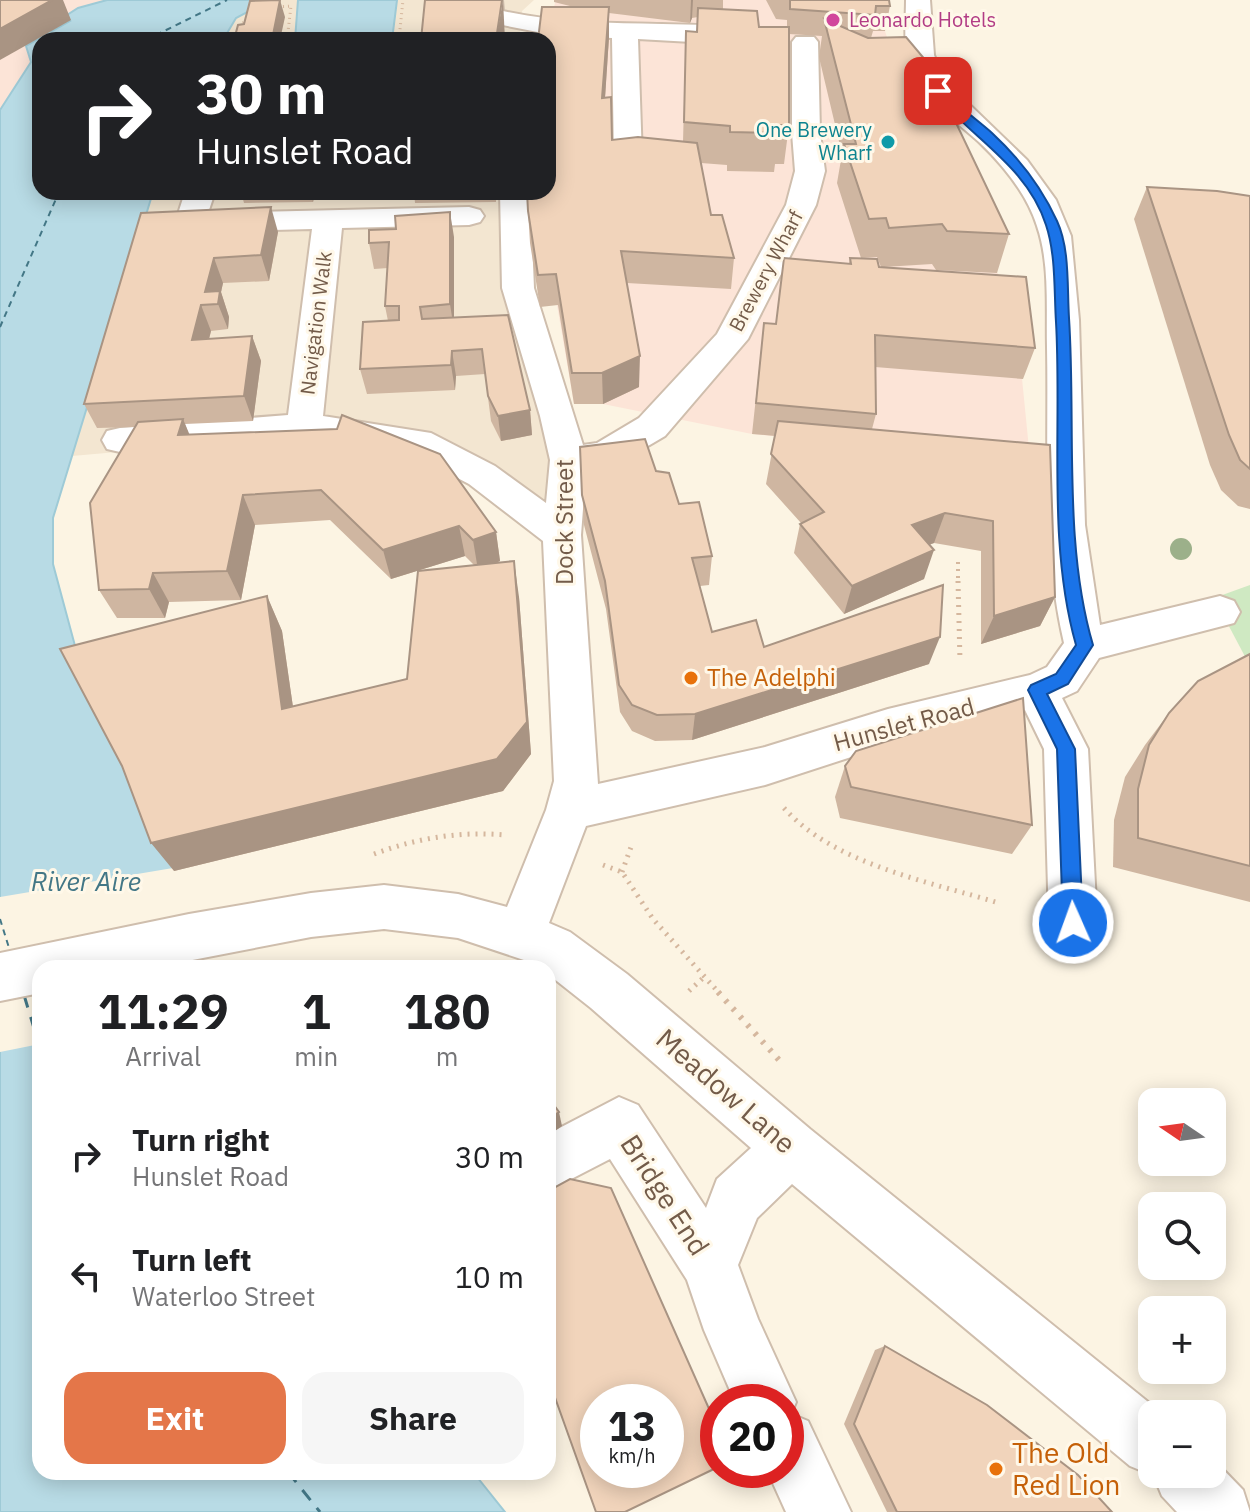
<!DOCTYPE html>
<meta charset="utf-8">
<style>
:root{--surface:#fff;--page:#f6f6f6;--text:#202124;--muted:#757577;--accent:#e47649}
body{margin:0;font-family:"IBM Plex Sans",sans-serif;background:var(--page);color:var(--text);height:100vh;display:flex;flex-direction:column;font-size:30px;white-space:nowrap}
*{box-sizing:border-box;margin:0}
p{font-size:26px;color:var(--muted)}
.icon{flex:none;width:44px;height:44px;fill:none;stroke:currentColor;stroke-width:2;stroke-linecap:round;stroke-linejoin:round}
.map{position:relative;flex:1;overflow:hidden}
.side{position:absolute;left:32px;top:960px;width:524px;height:520px;display:flex;flex-direction:column;background:var(--surface);border-radius:24px;box-shadow:0 4px 20px #0003}
.side>*{flex:none}
.guide{position:absolute;left:32px;top:32px;width:524px;height:168px;border-radius:24px;box-shadow:0 4px 20px #0003;background:#202124;color:#fff;overflow:hidden}
.needle{width:52px;rotate:283deg}
.fabs{position:absolute;left:1138px;top:1088px;display:grid;gap:16px}
.fabs a{display:grid;place-items:center;width:88px;height:88px;border-radius:16px;background:var(--surface);box-shadow:0 4px 20px #0003;font-size:40px}
.speed{position:absolute;left:580px;top:1384px;display:flex;gap:16px;font-size:40px;font-weight:700;text-align:center}
.speed>*{display:grid;place-content:center;width:104px;height:104px;border-radius:50%;background:var(--surface);box-shadow:0 4px 20px #0003;line-height:1}
.speed small{font-size:20px;font-weight:400}
.speed .limit{border:12px solid #d22;background:#fff;color:#111}
.pin{position:absolute;display:grid;place-items:center;width:68px;height:68px;color:#fff;margin:-34px;border-radius:16px;box-shadow:0 4px 12px #0006}
.me{position:absolute;width:88px;margin:-44px;rotate:358deg;stroke-linejoin:round;filter:drop-shadow(0 0 6px #0008)}
.turn{display:flex;align-items:center;gap:28px;height:168px;padding:0 32px;font-size:36px}
.turn .icon{width:104px;height:104px;stroke-width:2.5}
.turn b{display:block;font-size:56px;line-height:68px}
.eta{display:flex;justify-content:space-evenly;align-items:center;height:136px;text-align:center}
.eta b{font-size:48px;font-weight:700;line-height:56px}
.button{display:flex;gap:16px;margin-top:auto;padding:16px 32px}
.button a{flex:1;height:92px;border-radius:24px;background:var(--accent);color:#fff;font-size:32px;font-weight:700;line-height:92px;text-align:center}
.button a+a{background:var(--page);color:var(--text)}
ul{padding:0;list-style:none}
li{display:flex;align-items:center;gap:24px;height:120px;padding:0 32px}
li div{flex:1}
li b{display:block;font-size:30px}
li em{font-style:normal}
.map>svg:first-child{display:block}
</style>
<div class="map">
<svg width="1250" height="1512" viewBox="0 0 1250 1512">
<rect width="100%" height="100%" fill="#fcf4e3"/>
<g fill="#f3e6d1">
<path d="M270,0H534L522,11L519,40H223L236,18Z"/>
<path d="M153,192H503L555,455L548,539L475,483L411,450L264,439L72,456Z"/>
</g>
<g fill="#fce4d7">
<path d="M8,0H107L77,8L71,20L26,46L31,61L0,110V4Z"/>
<path d="M556,0H873L884,8L885,31L899,76L1015,308L1030,459L752,434L603,404H574L557,305L548,192V40H544Z"/>
</g>
<path fill="#cfe9c2" d="M1250,585V666L1214,598Z"/>
<g fill="#b8dbe5" stroke="#9ecad6" stroke-width="2">
<path d="M107,0H270L236,18L223,40H40V192H153L53,518V564L85,683L173,868L40,968V1472H473L505,1512H0V110L31,62L26,46L70,21L64,17L78,8Z"/>
<path d="M298,0H397L392,40H295Z"/>
</g>
<path fill="#fcf4e3" d="M173,868L196,968H40V1044L0,1052V897Z"/>
<g fill="none" stroke-linecap="round" stroke-linejoin="round">
<g stroke="#437786" stroke-width="2" stroke-dasharray="6 5" stroke-linecap="butt">
<path d="M146,40L227,0"/>
<path d="M0,327L59,192"/>
<path d="M0,919L10,951"/>
</g>
<g stroke="#437786" stroke-width="3" stroke-dasharray="13 10" stroke-linecap="butt">
<path d="M24,995L40,1048"/>
<path d="M288,1472L320,1512"/>
</g>
<g stroke="#cfbead" stroke-width="4">
<g id="minor">
<path d="M478,0H502L503,11C556,23 609,23 662,24C692,25 725,24 754,32L758,37L754,42L745,45L638,39L642,159L638,165L628,168L618,165L614,159L612,38L553,35L482,21L478,16Z"/>
<path d="M906,0H930L934,55L944,80L1027,160L1056,200L1071,236L1079,320L1085,525L1100,625L1220,596L1234,601L1240,612L1234,623L1099,658L1077,691L1062,698L1088,749L1097,923L1090,939L1073,945L1056,939L1049,923L1044,749L1025,710L888,745L765,785L586,826L549,923L570,932L627,974L810,1129L1163,1414H1152V1474H1212V1458L1243,1490L1250,1512H1177L1162,1496L1153,1474L1152,1475L1130,1466L792,1184L757,1218L738,1265L758,1319L796,1402L791,1414L808,1421L851,1512H786L767,1470H786V1402H735L704,1330L687,1280L610,1159L548,1191V1134L619,1097L638,1105L706,1208L717,1179L751,1148L591,1008L548,974V968L458,938L384,929L311,937L151,968H40V993L0,1001V953L189,914L311,893L384,885L458,894L507,907L546,810L554,781L543,541L469,484L410,453L304,438L120,452L107,449L102,440L107,431L120,428L288,415L312,229L190,232L179,229L175,223L185,192H215L208,213L469,207L480,210L484,216L480,222L469,225L342,228L323,416L431,433L495,466L546,503L550,460L540,416L502,288L500,192H530L534,288L583,445L597,443L639,418L717,334L786,205L795,171L792,133V42L796,37H814L818,42L820,133L825,171L816,205L748,339L665,436L619,463L586,470L581,535L598,784L765,747L888,709L1030,675L1047,667L1064,643C1041,544 1049,447 1047,347C1046,307 1050,264 1037,226C1027,194 1003,165 979,142C955,120 927,103 913,72C902,50 906,23 906,0Z"/>
</g>
</g>
<g stroke="#d5b79e" stroke-width="3" stroke-dasharray="1 4" stroke-linecap="butt">
<path d="M278,7L291,6L287,40"/>
<path d="M399,37L426,36"/>
<path d="M399,39L403,0"/>
<path d="M233,40L240,25L251,17"/>
</g>
<path stroke="#d5b79e" stroke-width="4" stroke-dasharray="2 5" stroke-linecap="butt" d="M958,562V583"/>
<g stroke="#d5b79e" stroke-width="5" stroke-dasharray="2 6" stroke-linecap="butt">
<path d="M958,581L960,661"/>
<path d="M784,808C833,864 930,882 999,903"/>
<path d="M374,854C417,838 460,831 506,835"/>
<path d="M603,865L622,872L653,919L720,994"/>
<path d="M622,872L631,847"/>
<path d="M689,991L703,978"/>
</g>
<path stroke="#d5b79e" stroke-width="6" stroke-dasharray="3 8" stroke-linecap="butt" d="M718,992L779,1060"/>
<use href="#minor" fill="#fff" fill-rule="evenodd"/>
</g>
<circle fill="#9cb08a" cx="1181" cy="549" r="11"/>
<g fill="#cfb6a1" fill-rule="evenodd">
<path d="M554,0H723V9L759,27H787V20L776,19L766,0H889L890,6L885,31H873L871,38L1009,234L997,273L936,270L932,264L884,267L1035,348L1023,379L875,367L876,414L872,429L1050,445L1055,597L1040,626L981,644V551L934,543L929,545L924,579L844,614L794,553L800,524L801,523L766,484L775,436L752,434L764,323L776,324L849,264L850,258L881,267L877,257L861,258L837,183L842,154L819,57L822,36L789,34V125L784,164H775L774,172L727,171V165L701,163L711,215L734,258L731,289L627,283L639,387L603,404H574L558,305L540,307L530,243L528,211L574,7L554,2ZM609,13L690,23L692,18L698,17L697,32L686,31L683,142L612,140L605,97L609,37Z"/>
<path d="M1147,187L1250,196V509L1238,506L1221,490L1210,465L1134,219Z"/>
<path d="M241,192H315L313,202L244,203Z"/>
<path d="M414,192H496V202L415,203Z"/>
<path d="M141,213L278,232L269,281L223,283L221,292L229,317L228,329L211,331L209,339L252,336L261,361L253,421L185,424L189,435L496,532L500,561L496,563L519,597L531,754L503,791L174,871L267,596L282,631L293,707L407,679L474,565L465,556L391,579L330,520L255,525L241,600L169,602L165,618H117L99,590L136,427L97,428L84,404Z"/>
<path d="M454,237V318L508,315L530,410L532,435L501,441L491,421L485,374L456,376L455,390L367,394L360,369L388,321L385,306L388,268L374,269L369,243Z"/>
<path d="M580,447L656,471L679,504L712,556L709,585L700,586L712,632L764,647L929,664L692,740L655,741L632,731L620,712L606,609L584,525Z"/>
<path d="M1250,654V902L1113,867L1114,820L1125,777L1145,745L1169,713Z"/>
<path d="M845,766L1032,825L1012,854L840,818L835,797Z"/>
<path d="M885,1346L1112,1512H887L844,1424L875,1350Z"/>
</g>
<g fill="#a99483">
<path d="M52,0H63L71,20L0,60V29Z"/>
<path d="M280,0L285,17L280,40H272Z"/>
<path d="M503,0L505,40H496Z"/>
<path d="M691,0H693L692,18L690,23Z"/>
<path d="M609,7V37L603,129L602,98Z"/>
<path d="M311,192H315L313,202Z"/>
<path d="M271,207L278,232L269,281L261,255Z"/>
<path d="M450,212L454,237V330L450,304Z"/>
<path d="M214,258L223,283L221,292L229,317L228,329L218,304L205,292Z"/>
<path d="M201,305L211,331L202,366L192,340Z"/>
<path d="M252,336L261,361L253,421L244,396Z"/>
<path d="M452,351L456,376L455,390L451,365Z"/>
<path d="M640,356L639,387L603,404L602,373Z"/>
<path d="M530,410L532,435L501,441L498,416Z"/>
<path d="M183,419L196,450L178,435Z"/>
<path d="M243,495L255,525L241,600L227,571Z"/>
<path d="M945,513L934,543L902,554L912,525Z"/>
<path d="M459,526L465,556L391,579L383,550Z"/>
<path d="M496,532L500,561L478,570L473,540Z"/>
<path d="M934,550L924,579L844,614L852,586Z"/>
<path d="M514,561L519,597L531,754L503,791L174,871L151,843L497,759Z"/>
<path d="M153,573L169,602L165,618L149,589Z"/>
<path d="M267,596L282,631L298,742L282,709Z"/>
<path d="M1055,597L1040,626L981,644L994,616Z"/>
<path d="M940,637L929,664L692,740L695,714Z"/>
<path d="M559,1112L562,1126L548,1136V1120Z"/>
</g>
<g fill="#f1d4bb" stroke="#a99483" stroke-width="2" fill-rule="evenodd">
<path d="M0,0H52L0,29Z"/>
<path d="M280,0L272,40H234L238,25L244,24L250,1Z"/>
<path d="M425,0H502L496,40H421Z"/>
<path d="M790,0H889L890,6H876L875,15L790,9Z"/>
<path d="M542,7H609L602,98L611,97L612,140L638,137L697,143L711,215H722L734,258L621,251L640,356L602,373H572L556,274L538,275L528,211L527,192H548V40H538Z"/>
<path d="M698,8L757,11L759,27H789V125H777L779,133L730,132V126L684,122L686,31L697,32Z"/>
<path d="M824,19L868,38L906,37L927,62L1009,234L947,231L942,224L889,228L886,218L869,219L844,144H856Z"/>
<path d="M1147,187L1217,191L1250,196V469L1240,460L1229,435Z"/>
<path d="M271,207L261,255L214,258L205,292L220,291L218,304L201,305L192,340L252,336L244,396L84,404L141,213Z"/>
<path d="M450,212V304L420,307L422,319L508,315L530,410L498,416L488,396L482,349L452,351L451,365L360,369L363,322L399,320V306H385L389,242L369,243V230L396,229L395,216Z"/>
<path d="M784,258L851,264L850,258L877,259L879,267L1026,277L1035,348L875,335L876,414L756,403L764,323L776,324Z"/>
<path d="M342,415L440,454L496,532L473,540L459,526L383,550L321,490L243,495L227,571L153,573L149,589L99,590L90,503L138,422L183,419L178,435L337,429Z"/>
<path d="M778,421L1050,445L1055,597L994,616L993,521L945,513L912,525L934,550L852,586L800,524L824,512L771,454Z"/>
<path d="M645,439L656,471L669,473L679,504L699,502L712,556L692,558L712,632L756,620L764,647L943,585L940,637L695,714L657,715L632,705L619,685L605,581L582,495L580,447Z"/>
<path d="M514,561L527,722L497,759L151,843L122,766L60,649L267,596L282,709L407,679L418,571Z"/>
<path d="M1250,654V866L1138,838V789L1149,745L1169,713L1198,681Z"/>
<path d="M1023,698L1032,825L851,787L845,766L856,751Z"/>
<path d="M548,1097L559,1112L548,1120Z"/>
<path d="M570,1179L611,1188L718,1429V1467L625,1512H596L548,1378V1191ZM598,1402H666V1470H598Z"/>
<path d="M885,1346L987,1405L1078,1475L1112,1512H897L854,1424Z"/>
</g>
<path fill="#1a73e8" stroke="#114b97" stroke-width="2" d="M934,88H942C957,106 975,118 992,133C1019,158 1042,188 1057,221C1070,249 1067,287 1069,318C1076,424 1063,544 1093,645L1068,684L1047,694L1075,749L1083,923L1080,929L1073,932L1066,929L1063,923L1057,749L1028,690L1031,685L1056,674L1076,645C1047,543 1062,427 1056,322C1054,291 1056,255 1046,225C1027,165 969,137 933,91Z"/>
<circle fill="#d1479c" stroke="#fff8e9" stroke-width="3" cx="833" cy="20" r="8"/>
<circle fill="#0f9aa8" stroke="#fff8e9" stroke-width="3" cx="888" cy="142" r="8"/>
<g fill="#e8710a" stroke="#fff8e9" stroke-width="3">
<circle cx="691" cy="678" r="8"/>
<circle cx="996" cy="1469" r="8"/>
</g>
<g text-anchor="middle" stroke-width="6" stroke-linejoin="round" paint-order="stroke">
<g font-size="20" fill="#b23c85" stroke="#fff8e9" text-anchor="start">
<text x="849" y="27">Leonardo Hotels</text>
</g>
<g font-size="20" fill="#0d838f" stroke="#fff8e9" text-anchor="end">
<text x="872" y="137">One Brewery<tspan x="872" dy="23">Wharf</tspan></text>
</g>
<g font-size="20" fill="#735b49" stroke="#fff8e9">
<text transform="translate(766 271) rotate(-62)" y="7">Brewery Wharf</text>
<text transform="translate(316 323) rotate(-83)" y="7">Navigation Walk</text>
</g>
<g font-size="24" fill="#735b49" stroke="#fff8e9">
<text transform="translate(565 522) rotate(-90)" y="8">Dock Street</text>
<text transform="translate(904 725) rotate(-15)" y="8">Hunslet Road</text>
</g>
<g font-size="24" fill="#c56008" stroke="#fff8e9" text-anchor="start">
<text x="707" y="686">The Adelphi</text>
</g>
<g font-size="26" font-style="italic" fill="#437786" stroke="#fff8e9">
<text x="86" y="891">River Aire</text>
</g>
<g font-size="28" fill="#735b49" stroke="#fff8e9">
<text transform="translate(726 1091) rotate(41)" y="10">Meadow Lane</text>
<text transform="translate(665 1195) rotate(57)" y="10">Bridge End</text>
</g>
<g font-size="28" fill="#c56008" stroke="#fff8e9" text-anchor="start">
<text x="1012" y="1463">The Old<tspan x="1012" dy="32">Red Lion</tspan></text>
</g>
</g>
</svg>
<div class="fabs">
<a><svg class="needle" viewBox="-14 -14 28 28"><path d="M0-13l5 13h-10z" fill="#e53935"/><path d="M0 13l5-13h-10z" fill="#757577"/></svg></a>
<a><svg class="icon" aria-label="search" viewBox="0 0 24 24"><circle cx="10" cy="10" r="6"/><path d="M15 15l6 6"/></svg></a>
<a>+</a>
<a>−</a>
</div>
<div class="speed"><div>13<small>km/h</small></div><div class="limit">20</div></div>
<div class="pin" style="left:938px;top:91px;background:#d93025"><svg class="icon" aria-label="arrive" viewBox="0 0 24 24"><path d="M6 21V4h12l-3 4 3 4H6"/></svg></div>
<svg class="me" style="left:1073px;top:923px" viewBox="-20 -20 40 40"><circle r="17" fill="#1a73e8" stroke="#fff" stroke-width="3"/><path d="M0-11L8 9 0 5-8 9z" fill="#fff"/></svg>
<div class="guide">
<div class="turn"><svg class="icon" aria-label="right" viewBox="0 0 24 24"><path d="M7 20v-9h11M14 6l5 5-5 5"/></svg><div><b>30 m</b>Hunslet Road</div></div>
</div>
<section class="side">
<div class="eta">
<div><b>11:29</b><p>Arrival</p></div>
<div><b>1</b><p>min</p></div>
<div><b>180</b><p>m</p></div>
</div>
<ul>
<li><svg class="icon" aria-label="right" viewBox="0 0 24 24"><path d="M7 20v-9h11M14 6l5 5-5 5"/></svg><div><b>Turn right</b><p>Hunslet Road</p></div><em>30 m</em></li>
<li><svg class="icon" aria-label="left" viewBox="0 0 24 24"><path d="M17 20v-9H6M10 6l-5 5 5 5"/></svg><div><b>Turn left</b><p>Waterloo Street</p></div><em>10 m</em></li>
</ul>
<div class="button"><a>Exit</a><a>Share</a></div>
</section>
</div>
